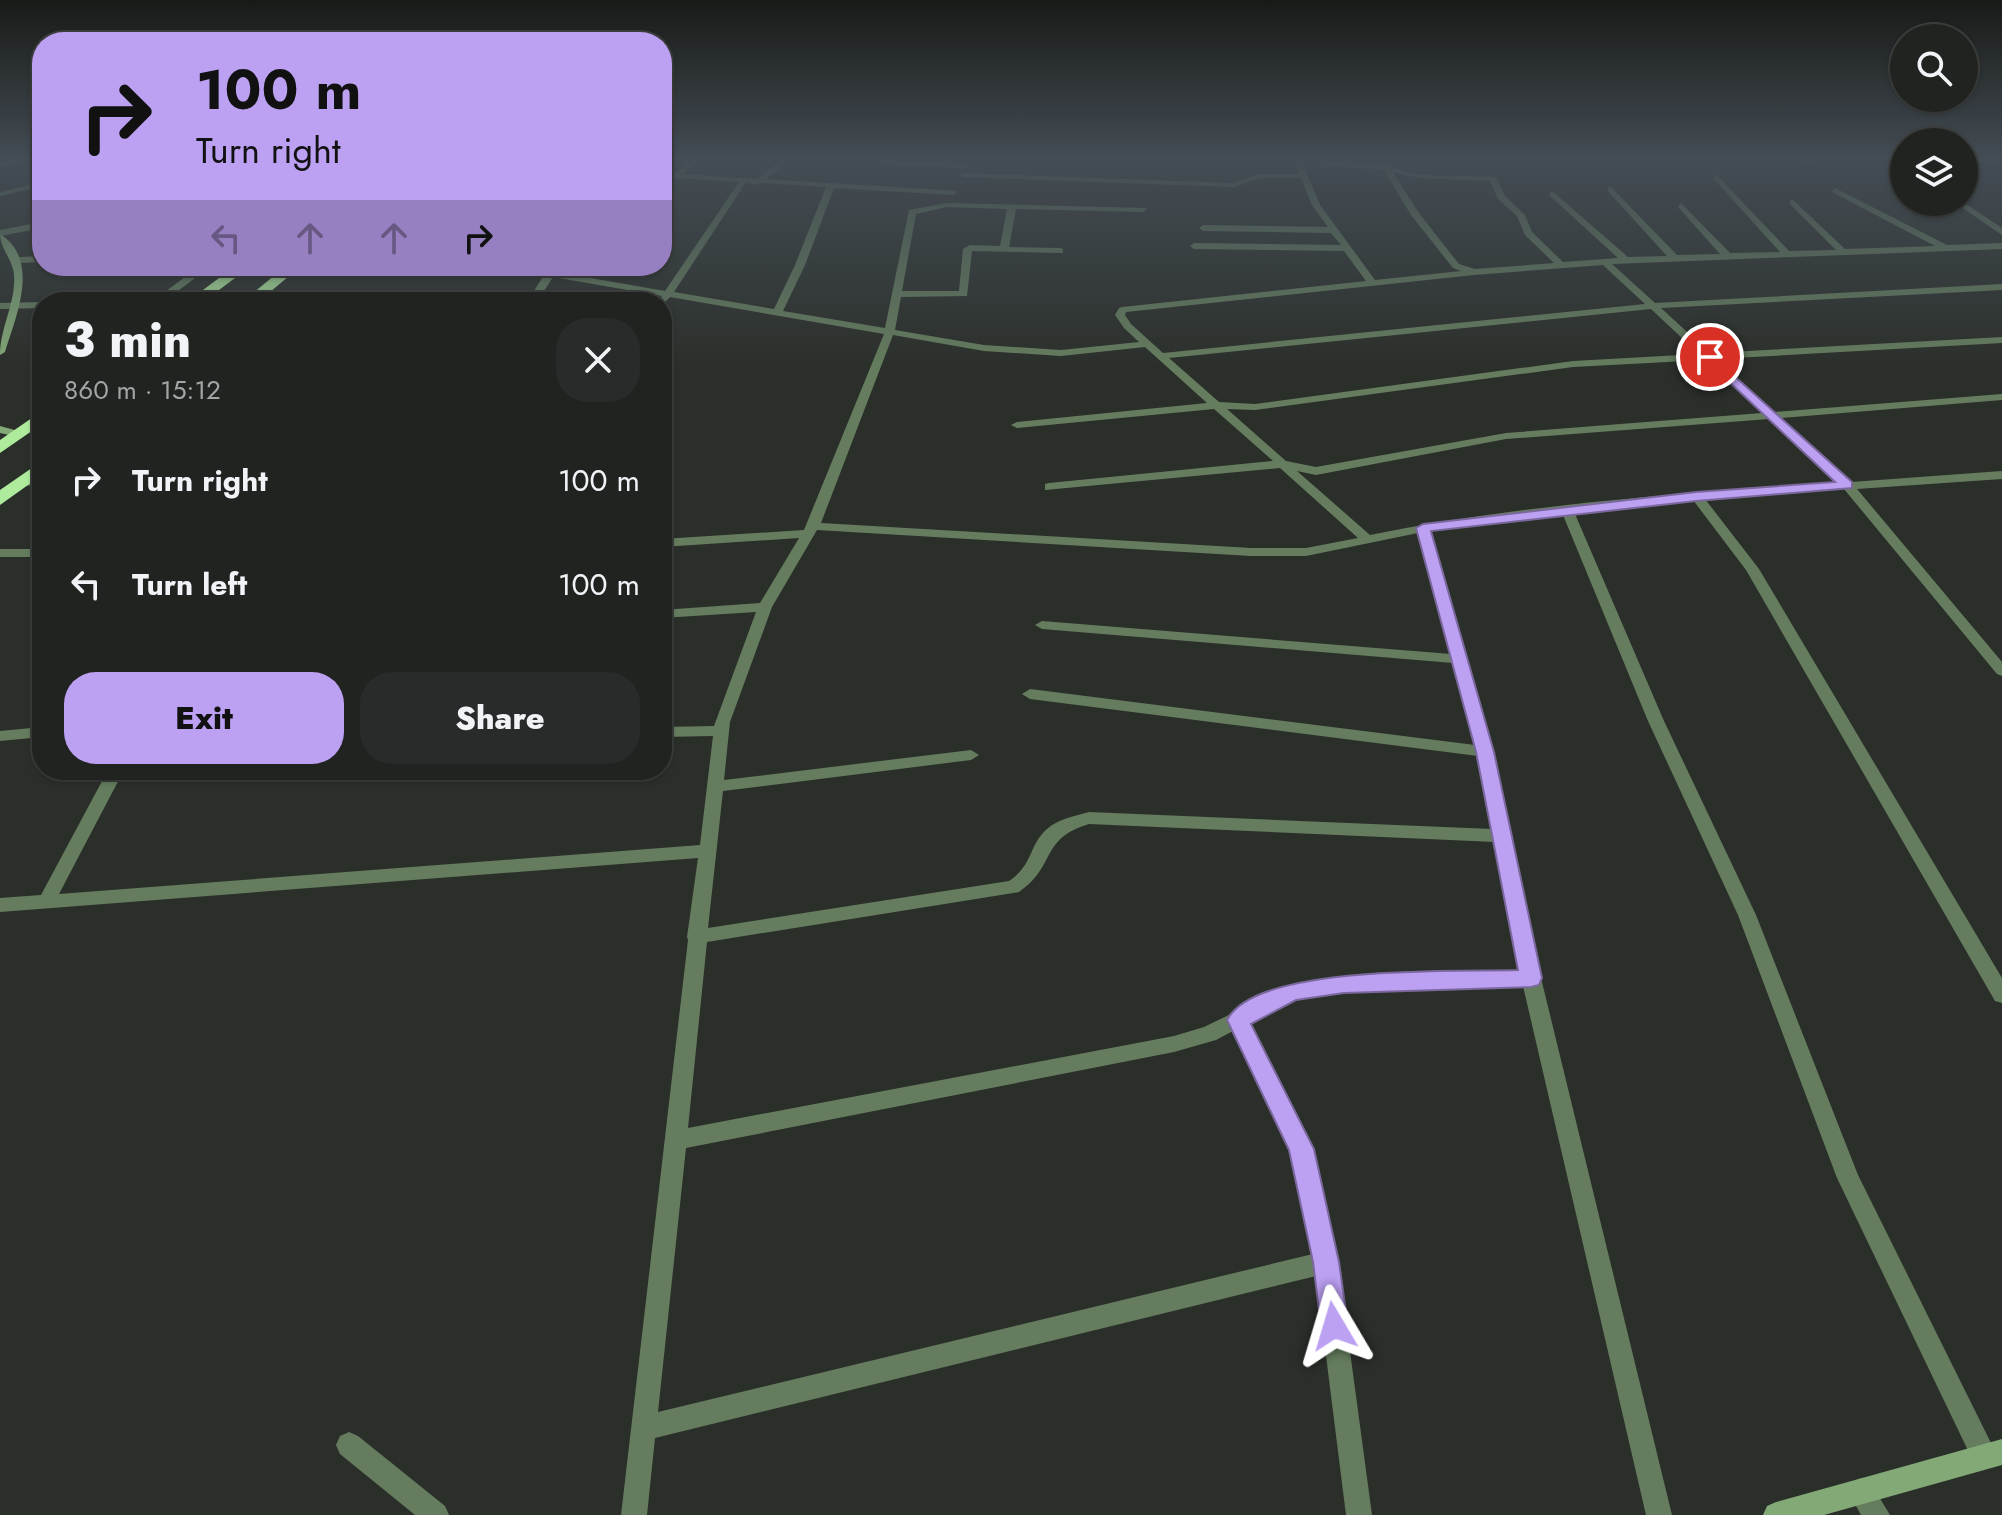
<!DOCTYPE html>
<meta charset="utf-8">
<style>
:root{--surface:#202320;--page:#282b29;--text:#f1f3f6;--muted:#a2a4a5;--line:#3d403e;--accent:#bca0f2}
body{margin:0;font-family:Jost,sans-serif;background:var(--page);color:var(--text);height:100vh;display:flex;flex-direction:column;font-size:30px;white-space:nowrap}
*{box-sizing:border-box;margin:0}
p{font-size:26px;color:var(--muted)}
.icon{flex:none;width:44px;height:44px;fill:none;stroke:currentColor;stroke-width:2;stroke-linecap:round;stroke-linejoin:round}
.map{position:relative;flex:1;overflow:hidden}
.drawer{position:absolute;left:32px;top:292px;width:640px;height:488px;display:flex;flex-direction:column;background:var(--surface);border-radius:32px;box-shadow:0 2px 6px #0004,0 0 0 2px var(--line)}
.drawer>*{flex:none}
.hud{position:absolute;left:32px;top:32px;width:640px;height:244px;border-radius:32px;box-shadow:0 2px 6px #0004,0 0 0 2px var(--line);background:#bca0f2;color:#111;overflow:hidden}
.fabs{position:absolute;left:1890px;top:24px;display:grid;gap:16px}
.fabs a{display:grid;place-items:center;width:88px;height:88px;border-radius:50%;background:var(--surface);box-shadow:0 2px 6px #0004,0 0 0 2px var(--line);font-size:40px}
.pin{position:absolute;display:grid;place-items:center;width:68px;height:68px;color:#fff;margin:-34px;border:4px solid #fff;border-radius:50%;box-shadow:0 2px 8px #0007}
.me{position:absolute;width:88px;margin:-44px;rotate:353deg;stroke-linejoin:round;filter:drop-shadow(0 0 6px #0008)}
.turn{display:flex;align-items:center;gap:28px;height:168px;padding:0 32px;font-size:36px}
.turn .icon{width:104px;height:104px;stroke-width:2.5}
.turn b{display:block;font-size:56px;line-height:68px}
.lanes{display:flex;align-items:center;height:76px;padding:0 32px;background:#0003;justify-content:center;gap:40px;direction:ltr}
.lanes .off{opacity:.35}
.round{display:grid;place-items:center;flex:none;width:84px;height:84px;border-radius:32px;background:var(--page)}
.summary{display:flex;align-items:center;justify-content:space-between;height:136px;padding:0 32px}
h1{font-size:48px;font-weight:800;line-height:60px}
.button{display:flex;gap:16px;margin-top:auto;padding:16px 32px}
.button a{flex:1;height:92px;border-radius:32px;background:var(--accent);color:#111;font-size:32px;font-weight:800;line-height:92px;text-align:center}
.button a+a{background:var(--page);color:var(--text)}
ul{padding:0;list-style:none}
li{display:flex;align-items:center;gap:24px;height:104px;padding:0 32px}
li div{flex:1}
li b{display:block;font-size:30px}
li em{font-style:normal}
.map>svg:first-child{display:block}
</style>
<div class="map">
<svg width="2002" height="1515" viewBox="0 0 2002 1515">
<rect width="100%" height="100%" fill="#2b2f2a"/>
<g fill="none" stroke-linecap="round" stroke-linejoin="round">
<g fill="#042000" fill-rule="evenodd">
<path d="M1711,159H1904L1897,163L1811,168L1718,163Z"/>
<path d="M1964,159L2002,163V171L1964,162Z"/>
</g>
<g fill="#657d5e" fill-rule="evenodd">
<path d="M20,159H37L0,167V163Z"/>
<path d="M693,159H702L684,174L757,179L782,159H791L766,179L957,191L954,195L834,188L805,265L783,311L885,328L909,210L947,203L1147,208L1144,212L1016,209L1009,247L1060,248L1063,249V253L972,251L967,296L901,297L895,330L984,345L1061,350L1139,342L1124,328L1115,315L1119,308L1122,307L1366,281L1344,251L1194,249L1190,246L1194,243L1341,245L1331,233L1203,231L1199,228L1203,225L1328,227L1312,205L1301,178H1259L1234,187L963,177L960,173L1233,183L1258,174H1299L1298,167H1304L1320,205L1375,280L1461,271L1453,268L1411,215L1384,170L1253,159L1381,165L1384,161C1412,183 1461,173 1496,177L1505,196L1525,215L1532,232L1563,262L1618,258L1549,195L1552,191L1628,257L1667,256L1607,190L1610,186L1677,255L1720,254L1678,207L1681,203L1730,253L1780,252L1713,178L1716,174L1789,251L1836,250L1789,203L1792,199L1845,249L1935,246L1832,192L1835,188L1947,245L2002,243V249L1612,264L1655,303L2002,284V290L1661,308L1710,353L2002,337V343L1716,359L1774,412L2002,394V400L1781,418L1851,482L2002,471V479L1857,489L2002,662V676L1997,674L1844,489L1705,499L1759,569L2002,978V1003L1995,1001L1746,570L1693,500L1575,514L1664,721L1756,915L1858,1175L1993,1447L1997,1456L1993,1465L1984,1469L1975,1465L1837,1178L1738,915L1648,721L1563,515L1430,531L1493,752L1541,978L1672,1515H1646L1523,986L1344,992L1296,999L1249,1023L1312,1149L1338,1262L1372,1515H1346L1316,1276L655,1438L647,1515H621L688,940L687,937L698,858L0,912V898L41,895L108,770H124L59,894L700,845L713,736L662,737V727L714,726L756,612L662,618V610L760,603L799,538L662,547V539L804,530L884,334L670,297L663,304L658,301L662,296L553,277L537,302H527L544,275L501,266H522L665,291L739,182L662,177V173H675ZM1393,172L1419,178L1490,181L1498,199L1517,216L1525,235L1554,263L1475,269L1459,264L1418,212ZM746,182L756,185L760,183L826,187L795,265L774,309L674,292ZM947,207L1007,209L1000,246L970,245L963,249L959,291H902L916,214ZM1603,265L1645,304L1163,353L1131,324L1125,315L1126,312L1474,275ZM1651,309L1699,354L1573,361L1255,404L1219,402L1169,358ZM893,335L984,351L1061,356L1145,347L1207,403L1017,422L1011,425L1017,428L1214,409L1273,461L1049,483L1045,484V490L1280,468L1358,538L1306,548H1251L821,523ZM1705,360L1762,413L1506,433L1316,467L1286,461L1227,409L1255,410L1573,367ZM1769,419L1837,483C1682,493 1523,504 1370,535L1297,471L1316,475L1506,439ZM817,530L1251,556H1306L1418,533L1451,654L1042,621L1035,625L1042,629L1453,663L1475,745L1030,689L1022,694L1030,699L1478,756L1492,829L1089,812C1075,816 1058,819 1047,829C1028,846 1034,864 1009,881L708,928L723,791L971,760L979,755L971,750L724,780L730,722L772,607ZM1089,824L1495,842L1520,971L1344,976L1293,984L1204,1027L1174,1036L688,1128L707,942L1019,892C1057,866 1039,839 1089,824ZM1233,1031L1290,1150L1313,1254L658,1412L686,1148L1174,1052L1216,1040Z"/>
<path d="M879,160L969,164L973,166L969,168L876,164Z"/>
<path d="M42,182V186L0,196V192Z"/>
<path d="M1954,202H1963L2002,228V235Z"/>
<path d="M42,222V228L0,236V230Z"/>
<path d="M42,256V262L19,263L15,260L19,257Z"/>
<path d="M200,266H211L175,293L205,291L210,294L208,296L123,302H72L77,299L162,294Z"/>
<path d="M42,302V308L0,309V303Z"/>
<path d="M42,477V485L21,486L15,482L21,478Z"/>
<rect x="0" y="549" width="42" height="8"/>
<path d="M42,727V737L0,741V731Z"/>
<path d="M349,1432L358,1436L445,1506L449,1515H415L340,1454L336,1445L340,1436Z"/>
<path d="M1861,1478L1870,1482L1890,1515H1861L1848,1491L1852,1482Z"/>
</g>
<g fill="#83a977" fill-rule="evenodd">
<path d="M0,234C41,260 16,316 5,352L0,355C0,327 16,303 14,275C13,260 0,248 0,234Z"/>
<path d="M0,426L22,432L24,434L18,437L0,433Z"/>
<path d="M2002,1439V1465L1824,1515H1763L1767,1506L1776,1502Z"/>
</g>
<g fill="#afeb9d" fill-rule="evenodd">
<path d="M235,266H251L203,302H187Z"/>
<path d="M286,266H301L258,302H242Z"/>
<path d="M42,411V424L0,453V440Z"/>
<path d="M42,461V475L0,505V490Z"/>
</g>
</g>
<linearGradient id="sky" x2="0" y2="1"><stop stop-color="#181a17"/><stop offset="0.43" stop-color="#444d55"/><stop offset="1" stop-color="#444d55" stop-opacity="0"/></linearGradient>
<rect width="2002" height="371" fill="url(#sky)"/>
<path fill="#bca0f2" stroke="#7a689d" stroke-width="2" d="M1710,354L1852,482V488L1696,501L1431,531L1494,752L1542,978L1539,985L1531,987L1344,993L1296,1000L1251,1024L1314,1149L1339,1262L1348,1326L1344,1335L1334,1339L1325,1335L1321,1326L1313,1262L1289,1150L1227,1020C1256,963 1460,972 1518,970L1476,752L1416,528L1423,524L1696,492L1835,482L1706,360L1704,357Z"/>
</svg>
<div class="fabs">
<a><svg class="icon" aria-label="search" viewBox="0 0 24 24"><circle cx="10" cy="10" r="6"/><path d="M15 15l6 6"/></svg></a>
<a><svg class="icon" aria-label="layers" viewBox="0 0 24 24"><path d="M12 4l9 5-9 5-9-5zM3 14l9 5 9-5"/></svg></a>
</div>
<div class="pin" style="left:1710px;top:357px;background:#d93025"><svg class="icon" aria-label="arrive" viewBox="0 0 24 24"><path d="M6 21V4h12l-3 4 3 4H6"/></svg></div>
<svg class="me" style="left:1334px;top:1326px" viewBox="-20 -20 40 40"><path d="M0-17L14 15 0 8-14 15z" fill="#bca0f2" stroke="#fff" stroke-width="4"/></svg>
<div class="hud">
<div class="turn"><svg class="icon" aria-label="right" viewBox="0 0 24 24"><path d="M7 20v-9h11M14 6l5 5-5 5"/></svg><div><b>100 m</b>Turn right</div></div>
<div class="lanes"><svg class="icon off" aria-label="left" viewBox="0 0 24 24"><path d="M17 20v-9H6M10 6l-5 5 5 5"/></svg><svg class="icon off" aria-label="ahead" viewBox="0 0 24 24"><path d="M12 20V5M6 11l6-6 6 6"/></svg><svg class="icon off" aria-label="ahead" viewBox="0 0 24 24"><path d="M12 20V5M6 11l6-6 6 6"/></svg><svg class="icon" aria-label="right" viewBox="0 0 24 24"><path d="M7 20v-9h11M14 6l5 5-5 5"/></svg></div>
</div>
<section class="drawer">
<div class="summary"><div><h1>3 min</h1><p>860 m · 15:12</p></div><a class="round"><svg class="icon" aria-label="close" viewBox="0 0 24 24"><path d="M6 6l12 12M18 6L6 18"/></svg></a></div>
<ul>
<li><svg class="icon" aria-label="right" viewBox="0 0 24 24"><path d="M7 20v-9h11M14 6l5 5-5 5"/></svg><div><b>Turn right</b></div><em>100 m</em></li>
<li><svg class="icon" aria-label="left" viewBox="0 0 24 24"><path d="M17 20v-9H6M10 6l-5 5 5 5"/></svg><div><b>Turn left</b></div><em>100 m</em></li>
</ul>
<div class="button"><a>Exit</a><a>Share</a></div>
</section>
</div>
